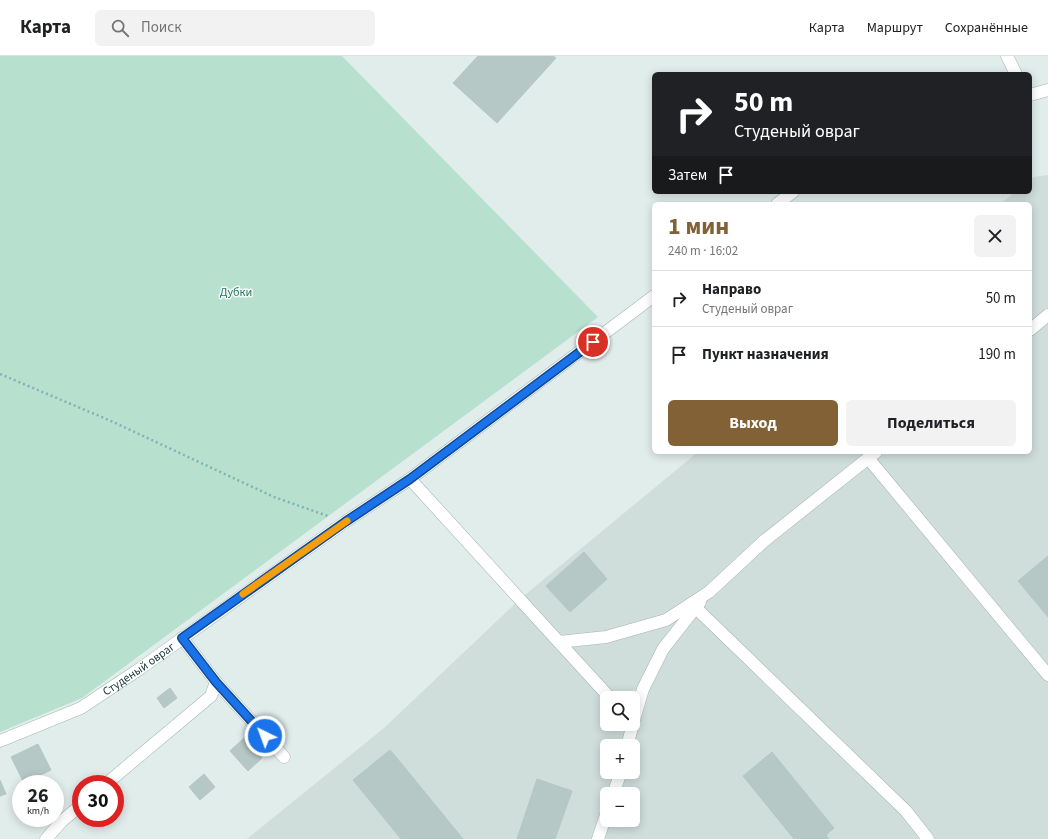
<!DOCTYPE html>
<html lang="ru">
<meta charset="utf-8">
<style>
:root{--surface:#fff;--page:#f2f2f2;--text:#202124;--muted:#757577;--line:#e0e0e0;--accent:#836137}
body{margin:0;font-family:"Source Sans 3",sans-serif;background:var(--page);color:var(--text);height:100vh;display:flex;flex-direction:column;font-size:15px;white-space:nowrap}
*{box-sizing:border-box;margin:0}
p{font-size:13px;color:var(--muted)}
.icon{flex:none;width:22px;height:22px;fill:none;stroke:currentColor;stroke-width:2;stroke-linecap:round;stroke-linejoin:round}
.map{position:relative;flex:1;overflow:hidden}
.drawer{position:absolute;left:652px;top:146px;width:380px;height:252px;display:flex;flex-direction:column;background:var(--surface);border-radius:6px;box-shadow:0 2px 10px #0003}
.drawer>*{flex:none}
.banner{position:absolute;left:652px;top:16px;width:380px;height:122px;border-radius:6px;box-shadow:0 2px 10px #0003;background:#202124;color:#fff;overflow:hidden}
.buttons{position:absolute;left:600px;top:635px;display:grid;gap:8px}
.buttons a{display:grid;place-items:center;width:40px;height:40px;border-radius:6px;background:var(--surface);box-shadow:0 2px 10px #0003;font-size:20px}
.speed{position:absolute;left:12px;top:719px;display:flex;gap:8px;font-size:20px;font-weight:700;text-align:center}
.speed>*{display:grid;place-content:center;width:52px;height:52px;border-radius:50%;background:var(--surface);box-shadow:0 2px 10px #0003;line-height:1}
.speed small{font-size:10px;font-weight:400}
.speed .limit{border:6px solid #d22;background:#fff;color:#111}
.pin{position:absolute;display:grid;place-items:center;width:34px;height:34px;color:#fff;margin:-17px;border:2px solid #fff;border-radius:50%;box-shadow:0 1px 4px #0007}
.me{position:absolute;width:44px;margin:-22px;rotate:318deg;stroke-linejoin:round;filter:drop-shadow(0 0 3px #0008)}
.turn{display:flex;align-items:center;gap:14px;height:84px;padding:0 16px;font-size:18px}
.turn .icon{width:52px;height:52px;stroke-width:2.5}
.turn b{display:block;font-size:28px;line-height:34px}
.then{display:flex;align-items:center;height:38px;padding:0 16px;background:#0003;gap:8px;font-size:15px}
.round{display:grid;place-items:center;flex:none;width:42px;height:42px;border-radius:6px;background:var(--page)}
.head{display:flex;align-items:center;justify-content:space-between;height:68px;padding:0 16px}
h1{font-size:24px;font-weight:700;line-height:30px;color:var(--accent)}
.cta{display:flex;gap:8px;margin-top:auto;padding:8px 16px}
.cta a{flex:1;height:46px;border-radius:6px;background:var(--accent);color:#fff;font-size:16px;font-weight:700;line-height:46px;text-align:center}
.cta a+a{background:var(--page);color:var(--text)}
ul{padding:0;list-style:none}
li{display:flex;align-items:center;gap:12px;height:56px;padding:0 16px;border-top:1px solid var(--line)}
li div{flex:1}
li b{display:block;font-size:15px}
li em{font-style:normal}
header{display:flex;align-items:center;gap:24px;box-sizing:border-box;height:56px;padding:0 20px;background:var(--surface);border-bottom:1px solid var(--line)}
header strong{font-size:19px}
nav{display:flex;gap:22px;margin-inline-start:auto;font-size:14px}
.search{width:280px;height:36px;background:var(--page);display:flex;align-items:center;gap:10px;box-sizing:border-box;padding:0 14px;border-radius:6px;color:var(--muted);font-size:15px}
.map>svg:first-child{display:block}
</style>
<header>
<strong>Карта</strong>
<div class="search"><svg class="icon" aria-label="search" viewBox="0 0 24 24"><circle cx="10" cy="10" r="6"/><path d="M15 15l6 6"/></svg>Поиск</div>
<nav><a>Карта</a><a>Маршрут</a><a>Сохранённые</a></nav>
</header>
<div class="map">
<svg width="1048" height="783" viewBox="0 0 1048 783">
<rect width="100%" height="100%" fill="#e1edeb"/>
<path fill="#cfdddb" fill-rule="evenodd" d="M1048,119V783H247L384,672L520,543L698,396H1030V148H1000L1015,136H1030V124L1034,121ZM607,642H633V668H607ZM607,690H633V716H607ZM607,738H633V764H607Z"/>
<path fill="#b8e0cf" d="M0,0H342L598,261L82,642L0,676Z"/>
<g fill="#b6c8c5" stroke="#b3c7c5">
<path d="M478,0H553L556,2L497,67L453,27Z"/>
<path d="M584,496L607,523L570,556L546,530Z"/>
<path d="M1048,500V561L1018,525Z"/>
<path d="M170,632L177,642L164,652L157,642Z"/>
<path d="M244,682L262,702L248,715L230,695Z"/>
<path d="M38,688L51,714L24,727L11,701Z"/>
<path d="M390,694L401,707L463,783H401L353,724Z"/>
<path d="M772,696L834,772L826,779L829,783H794L743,720Z"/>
<path d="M204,718L215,731L200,744L189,731Z"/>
<path d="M537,723L572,735L555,783H517Z"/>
<path d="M0,724L6,738L0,740Z"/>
</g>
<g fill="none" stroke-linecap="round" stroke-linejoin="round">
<g stroke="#a3b5b4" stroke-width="13">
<g id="minor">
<path d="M1007,0L1016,18"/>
<path d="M1030,39L1048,34"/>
<path d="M777,148L793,136"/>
<path d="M1030,274L1048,259"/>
<path d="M868,402L1048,619"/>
<path d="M410,423L610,642"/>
<path d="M696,552L906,755L928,783"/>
<path d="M559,586L606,581L666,564L709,536L764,485L876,396"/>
<path d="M216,626L284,701"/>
<path d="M633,667L643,633L663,593L700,546"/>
<path id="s1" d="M0,685L81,652L141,612L345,466L410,423L654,240"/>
<path d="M627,690L633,668"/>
<path d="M106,728L211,640L216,626L182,582"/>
<path d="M613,738L621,716"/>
<path d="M46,783L62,765L81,749"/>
<path d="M598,783L607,756"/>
</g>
</g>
<path stroke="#7fb3b3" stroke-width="2.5" stroke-dasharray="2 3" stroke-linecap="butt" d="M0,318L111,365L274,441L328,460"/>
<use href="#minor" stroke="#fff" stroke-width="12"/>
</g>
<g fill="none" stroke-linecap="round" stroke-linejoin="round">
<g stroke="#114b97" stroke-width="10">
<path id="route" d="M265,680L216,626L182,582L345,466L410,423L593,286"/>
</g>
<use href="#route" stroke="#1a73e8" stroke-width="7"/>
<path stroke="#f59e0b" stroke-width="7" d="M243,538L347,465"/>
</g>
<g text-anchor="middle" stroke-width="3" stroke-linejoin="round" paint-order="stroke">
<g font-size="12" fill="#277960" stroke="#f2f9f8">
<text x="236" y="240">Дубки</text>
</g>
<g font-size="12" fill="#203e3f" stroke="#f2f9f8">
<text dy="4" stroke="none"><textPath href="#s1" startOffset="157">Студеный овраг</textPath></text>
</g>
</g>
</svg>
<div class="buttons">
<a><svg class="icon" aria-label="search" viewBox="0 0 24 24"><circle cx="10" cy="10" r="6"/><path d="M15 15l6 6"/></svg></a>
<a>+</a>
<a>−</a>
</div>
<div class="speed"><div>26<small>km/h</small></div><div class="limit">30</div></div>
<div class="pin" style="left:593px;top:286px;background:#d93025"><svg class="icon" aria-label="arrive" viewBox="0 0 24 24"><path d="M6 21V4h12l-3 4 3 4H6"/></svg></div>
<svg class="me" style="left:265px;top:680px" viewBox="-20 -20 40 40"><circle r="17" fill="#1a73e8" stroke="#fff" stroke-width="3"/><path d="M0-11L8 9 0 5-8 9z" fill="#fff"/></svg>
<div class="banner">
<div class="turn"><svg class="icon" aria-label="right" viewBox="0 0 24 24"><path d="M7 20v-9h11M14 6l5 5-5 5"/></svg><div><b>50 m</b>Студеный овраг</div></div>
<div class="then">Затем<svg class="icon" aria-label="arrive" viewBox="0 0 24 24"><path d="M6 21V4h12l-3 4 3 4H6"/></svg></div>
</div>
<section class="drawer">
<div class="head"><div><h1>1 мин</h1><p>240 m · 16:02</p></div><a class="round"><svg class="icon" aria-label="close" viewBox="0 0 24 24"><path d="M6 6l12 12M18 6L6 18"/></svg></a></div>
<ul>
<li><svg class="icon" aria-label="right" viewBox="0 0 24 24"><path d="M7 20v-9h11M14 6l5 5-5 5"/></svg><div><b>Направо</b><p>Студеный овраг</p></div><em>50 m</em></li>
<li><svg class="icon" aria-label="arrive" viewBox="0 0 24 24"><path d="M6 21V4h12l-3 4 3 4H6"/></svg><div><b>Пункт назначения</b></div><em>190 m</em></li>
</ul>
<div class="cta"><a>Выход</a><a>Поделиться</a></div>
</section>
</div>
